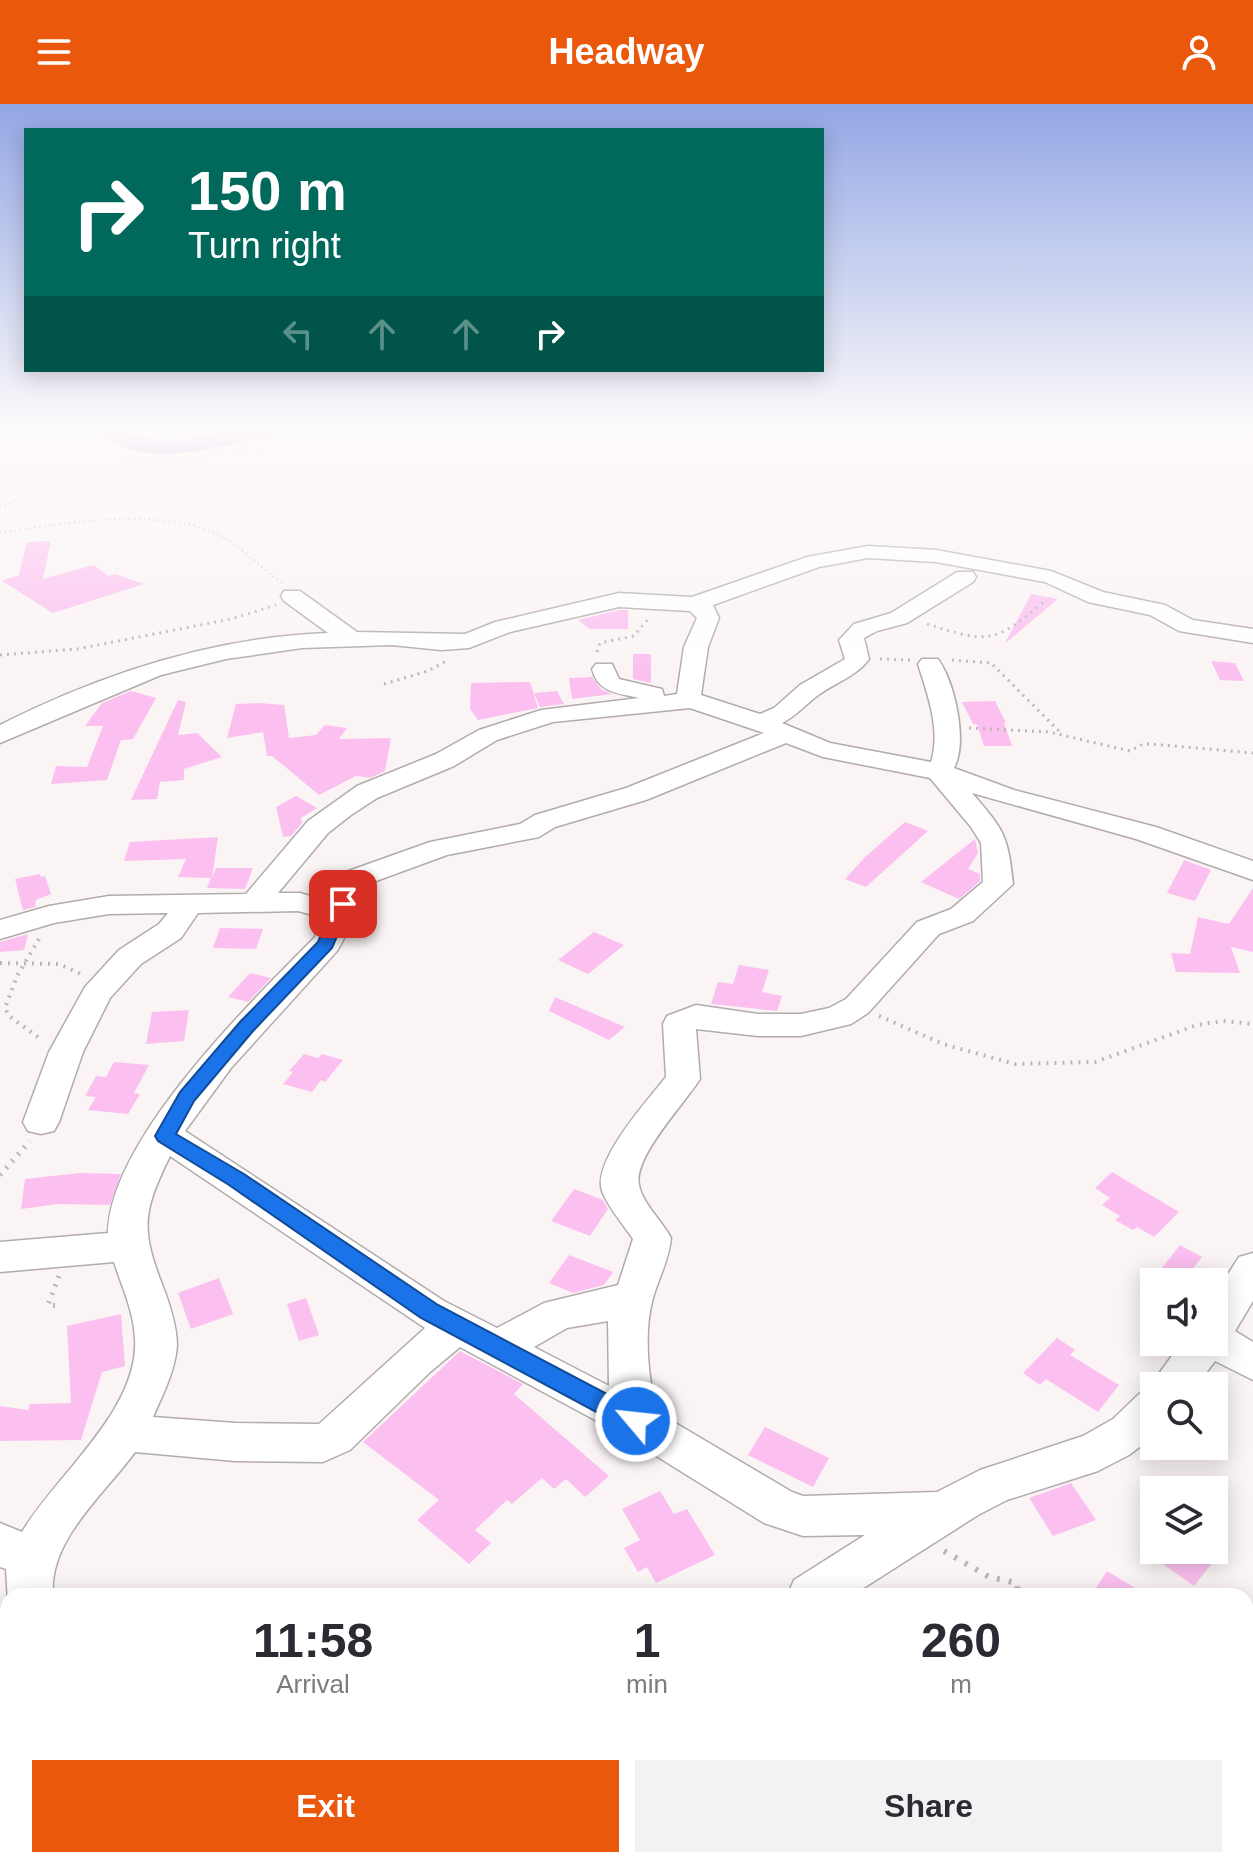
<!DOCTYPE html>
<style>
:root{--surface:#fff;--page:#f2f2f3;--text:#2b2b33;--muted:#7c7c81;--accent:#ea580c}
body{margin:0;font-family:Arial,sans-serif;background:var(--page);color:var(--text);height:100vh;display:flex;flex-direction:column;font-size:30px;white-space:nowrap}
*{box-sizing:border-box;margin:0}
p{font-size:26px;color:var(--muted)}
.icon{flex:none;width:44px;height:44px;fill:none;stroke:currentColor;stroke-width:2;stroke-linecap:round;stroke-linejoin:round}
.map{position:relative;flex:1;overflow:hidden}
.details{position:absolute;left:0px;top:1484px;width:1254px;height:280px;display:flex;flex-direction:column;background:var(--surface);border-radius:24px 24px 0 0;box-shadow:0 4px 20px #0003}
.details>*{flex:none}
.top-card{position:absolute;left:24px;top:24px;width:800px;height:244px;border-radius:0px;box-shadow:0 4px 20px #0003;background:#00695c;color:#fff;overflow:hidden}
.buttons{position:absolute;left:1140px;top:1164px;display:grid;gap:16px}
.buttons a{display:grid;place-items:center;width:88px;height:88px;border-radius:0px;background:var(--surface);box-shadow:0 4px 20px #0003;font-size:40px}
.pin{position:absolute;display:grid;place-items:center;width:68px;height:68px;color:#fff;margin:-34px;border-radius:16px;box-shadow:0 4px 12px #0006}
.me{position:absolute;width:88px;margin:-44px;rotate:298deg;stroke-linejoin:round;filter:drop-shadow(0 0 6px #0008)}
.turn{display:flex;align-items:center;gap:28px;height:168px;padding:0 32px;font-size:36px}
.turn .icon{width:104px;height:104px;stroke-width:2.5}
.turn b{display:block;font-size:56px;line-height:68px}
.lanes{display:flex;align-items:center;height:76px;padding:0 32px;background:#0003;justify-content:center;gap:40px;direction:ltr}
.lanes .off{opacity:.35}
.eta{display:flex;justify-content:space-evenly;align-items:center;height:136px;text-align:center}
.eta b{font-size:48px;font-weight:700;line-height:56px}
.primary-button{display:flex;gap:16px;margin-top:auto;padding:16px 32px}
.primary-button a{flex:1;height:92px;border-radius:0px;background:var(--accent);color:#fff;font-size:32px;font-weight:700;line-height:92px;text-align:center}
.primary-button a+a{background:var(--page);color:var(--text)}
header{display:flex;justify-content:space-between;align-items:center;height:104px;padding:0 32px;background:var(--accent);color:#fff;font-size:36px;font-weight:700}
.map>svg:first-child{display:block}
</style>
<header><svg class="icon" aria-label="menu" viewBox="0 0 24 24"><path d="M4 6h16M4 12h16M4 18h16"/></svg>Headway<svg class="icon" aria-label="person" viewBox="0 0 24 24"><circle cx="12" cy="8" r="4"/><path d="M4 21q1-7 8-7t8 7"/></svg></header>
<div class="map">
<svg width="1253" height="1764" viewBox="0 0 1253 1764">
<rect width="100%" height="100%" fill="#fbf4f5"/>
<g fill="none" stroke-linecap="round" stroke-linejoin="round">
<path fill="#b393e0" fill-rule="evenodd" d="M101,325H127L138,333L175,337L236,325H281L277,330L269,332C223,341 134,371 101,325Z"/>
</g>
<g fill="#fbc0f0">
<path d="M51,437L43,475L94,461L109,472L115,470L144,480L53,509L2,477L19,471L27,438Z"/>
<path d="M1031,490L1058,495L1007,538L1006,537Z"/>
<path d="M619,506H628V525H590L578,516Z"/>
<path d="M633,550H651V579L633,575Z"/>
<path d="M1211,557L1235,559L1244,577L1220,576Z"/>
<path d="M592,573L602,586L612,590L572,595L569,574Z"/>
<path d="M530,578L538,604L478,616L470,605L471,579Z"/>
<path d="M131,587L156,594L133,635L121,636L107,676L51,680L56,662L87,663L103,622H85L102,599Z"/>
<path d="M557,587L564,600L540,603L534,589Z"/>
<path d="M178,596L186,598L178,631L197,629L222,653L184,665V676L160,678L157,695L131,696Z"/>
<path d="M995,597L1006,619H1004L1012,642H984L977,620H973L962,598Z"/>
<path d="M259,599L284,601L289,634L316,631L325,621L347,624L339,635L391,634L385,667L370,674L356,672L319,691L272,652H267L263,628L227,634L236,600Z"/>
<path d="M296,692L317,704L301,714L302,719L291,732L283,733L276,703Z"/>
<path d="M905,718L928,727L866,783L845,775L865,753Z"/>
<path d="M218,733L212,774L216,764H253L245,785L207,784L211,774L178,773L186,755L124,757L130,738Z"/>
<path d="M975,735L978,749L968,765L980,770V777L959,795L921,778Z"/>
<path d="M1184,756L1211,766L1195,797L1167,789Z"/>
<path d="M40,770L41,773L45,772L51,790L36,796L35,803L23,806L15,775Z"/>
<path d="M1253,784V848L1231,843L1240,869L1176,868L1171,849L1190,850L1198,813L1229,820Z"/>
<path d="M220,824L263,825L256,845L213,844Z"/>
<path d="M594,828L624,841L588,870L558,856Z"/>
<path d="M28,830L24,846L0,848V838Z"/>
<path d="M739,861L769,866L762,888L782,892L777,907L711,900L718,878L733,880Z"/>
<path d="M250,869L271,874L248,898L228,893Z"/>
<path d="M555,893L625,923L609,936L549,907Z"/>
<path d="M189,906L184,937L146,940L152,908Z"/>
<path d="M304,950L318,954L322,950L343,956L325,978L321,976L312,988L283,980L293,968L289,967Z"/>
<path d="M114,958L149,961L134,989L140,990L128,1010L88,1006L96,993L85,992L96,972L106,973Z"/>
<path d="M1112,1068L1179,1108L1154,1133L1137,1123L1133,1126L1115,1116L1120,1112L1102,1101L1110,1094L1095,1084Z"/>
<path d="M80,1069L121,1070L110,1101L58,1100L21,1105L25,1075Z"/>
<path d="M574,1085L603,1096L608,1105L590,1132L551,1117Z"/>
<path d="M1180,1141L1202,1153L1182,1178H1151Z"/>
<path d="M569,1151L613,1168L604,1181L573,1189L549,1179Z"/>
<path d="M219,1174L233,1210L191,1225L178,1189Z"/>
<path d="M306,1194L319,1231L299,1237L287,1200Z"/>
<path d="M121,1210L125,1262L102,1268L81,1336L0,1337V1302L28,1306L30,1300L71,1299L67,1222Z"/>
<path d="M1057,1234L1075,1246L1070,1251L1119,1281L1098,1308L1046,1275L1040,1281L1023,1269Z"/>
<path d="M460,1247L523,1280L514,1290L609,1372L585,1393L566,1375L554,1385L542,1374L512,1400L507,1396L475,1426L491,1439L469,1460L417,1416L439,1396L363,1338Z"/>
<path d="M765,1323L829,1354L813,1383L748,1351Z"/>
<path d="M1071,1379L1096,1416L1053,1432L1029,1394Z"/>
<path d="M660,1387L674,1410L687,1405L715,1451L656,1479L647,1463L638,1468L624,1444L640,1436L622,1405Z"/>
<path d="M1143,1446H1222L1194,1482Z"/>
<path d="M1107,1467L1148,1492H1109L1096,1484Z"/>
</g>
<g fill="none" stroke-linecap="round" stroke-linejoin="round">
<g stroke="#b2abac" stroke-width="3">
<g id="minor">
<path d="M868,442L936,446L1051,467L1103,488L1165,501L1193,516L1253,525V539L1179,527L1150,511L1088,498L1045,478L936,458L868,454L819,463L713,501L719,514L708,543L701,591L760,610L774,604L800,581L845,555L839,536L854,520L891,509L957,468H973L976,473L973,478L907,519L877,527L864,534L869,555C856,573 834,579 817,592C805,601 796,612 782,619L830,639L931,658C941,626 928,592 918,560L922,555H938C955,579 968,638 954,664L1014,686L1156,723L1253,757V776L1136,735L972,689C1004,726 1008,731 1013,780L973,817L939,830L868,909L851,920L801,932H758L696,925L700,975C685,999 633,1053 639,1081C642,1099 663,1118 671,1134C669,1156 659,1173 653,1194C643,1229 649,1271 655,1307L792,1388L803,1392L937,1388L980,1366L1083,1332L1113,1315L1139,1290L1152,1286L1150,1282L1182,1238H1214V1192L1239,1153L1253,1149V1197L1235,1227L1253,1238V1276L1215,1257L1196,1282H1154V1332L1129,1351L1098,1367L1007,1396L978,1411L851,1492H787L794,1476L865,1431L803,1432L764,1419L621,1330L460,1243L430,1268L350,1346L323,1358L235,1357L135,1348C104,1391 48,1436 53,1492H8V1498L6,1465L0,1463V1419L22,1428C56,1371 139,1306 135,1235C134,1208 122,1183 114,1158L0,1168V1138L108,1129C110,1035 251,898 315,833L319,817L313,811L298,807L198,809L181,834L141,860L110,894L83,948L59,1018L54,1027L41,1030L28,1027L23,1018L49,948L85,883L119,846L159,820L168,809L109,810L54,819L0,835V816L49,802L109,792L246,790L308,717L357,682L436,650L479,626L541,606L639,594C618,589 598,589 592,565L596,560H612L619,575L662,585L664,592L677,590L684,543L697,514L690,507L619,503L510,528L469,544L441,546L392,541L302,544L226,555L161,571L0,639V621C101,570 214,533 328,529L284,497L281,492L284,487H300L357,528L465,530L495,518L619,489L692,493L807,453ZM690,604L764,629L626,684L535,711L520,720L430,738L343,769L328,797L300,789H278L328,729L351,711L377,694L454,662L497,636L553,618ZM786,639L823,653L930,674L971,723L981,739L983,778L951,805L917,818L846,895L829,904L801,910H758L696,901L667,912L663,920L666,973C648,996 592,1057 602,1087C608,1103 623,1120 633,1135L618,1181L544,1199L497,1224L444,1197L185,1027L231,964L337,847C350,827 356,803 365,781L447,751L539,733L555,723L646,696ZM170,1052L425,1224L319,1320L235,1319L153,1313C163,1290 175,1267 177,1242C177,1224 171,1205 165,1188C141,1127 141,1111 170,1052ZM608,1217L609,1282L534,1243L567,1224Z"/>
<path d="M82,1756H140L137,1764H79Z"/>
<path d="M320,1756H375L372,1764H317Z"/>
<path d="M542,1756H602L605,1764H545Z"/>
</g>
</g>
<g stroke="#bcb6b7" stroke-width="2" stroke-dasharray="1 4" stroke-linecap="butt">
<path d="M0,402L129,357L253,349L312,332L425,325"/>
<path d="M0,429C61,419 149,405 208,426C236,436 258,463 283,479"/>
<path d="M1042,500L1051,494"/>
</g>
<g stroke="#bcb6b7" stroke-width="3" stroke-dasharray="2 5" stroke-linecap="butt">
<path d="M927,520C990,540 994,539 1044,498"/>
<path d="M597,548L600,539L634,532L648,515"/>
<path d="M0,551L77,545L231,515L276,501"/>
<path d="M880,555L911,556"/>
<path d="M952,556L991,559L1061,629"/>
<path d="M384,580L428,567L446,557"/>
<path d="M969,624L1049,628L1130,647L1143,640H1151L1253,649"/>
</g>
<g stroke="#bcb6b7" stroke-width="4" stroke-dasharray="2 6" stroke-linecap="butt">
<path d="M39,835L17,872L5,904L9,912L42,936"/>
<path d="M0,859L59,860L83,871"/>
<path d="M879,912L943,940L1015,960L1095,958L1197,921L1223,917L1253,920"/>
</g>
<g stroke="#bcb6b7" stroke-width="5" stroke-dasharray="2 7" stroke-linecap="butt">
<path d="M0,1071L30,1037"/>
<path d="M59,1172L48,1201L60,1202"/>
</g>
<path stroke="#bcb6b7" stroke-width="6" stroke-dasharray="3 9" stroke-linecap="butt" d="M944,1447L989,1473L1017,1479L1018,1492"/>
<use href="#minor" fill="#fff" fill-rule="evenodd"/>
</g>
<linearGradient id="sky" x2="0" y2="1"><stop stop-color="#93a7e5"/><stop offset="0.57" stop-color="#fdfafa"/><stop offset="1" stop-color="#fdfafa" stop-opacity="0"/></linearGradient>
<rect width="1253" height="572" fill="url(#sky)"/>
<path fill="#1a73e8" stroke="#114b97" stroke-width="2" d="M343,795L351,800L332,844L253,927L194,997L176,1030L244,1070L438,1201L645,1310L649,1317L645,1325L636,1328L628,1325L421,1214L229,1081L158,1037L155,1032L180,988L240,918L318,838L334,800Z"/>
</svg>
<div class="buttons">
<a><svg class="icon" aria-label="sound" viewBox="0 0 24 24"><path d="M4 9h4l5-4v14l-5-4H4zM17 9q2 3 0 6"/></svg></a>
<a><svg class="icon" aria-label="search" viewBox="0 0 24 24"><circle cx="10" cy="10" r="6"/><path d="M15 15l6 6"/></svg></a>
<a><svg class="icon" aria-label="layers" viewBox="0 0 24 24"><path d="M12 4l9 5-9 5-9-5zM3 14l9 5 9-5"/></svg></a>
</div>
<div class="pin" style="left:343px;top:800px;background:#d93025"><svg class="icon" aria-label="arrive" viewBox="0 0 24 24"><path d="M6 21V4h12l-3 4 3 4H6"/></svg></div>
<svg class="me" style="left:636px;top:1317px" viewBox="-20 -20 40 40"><circle r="17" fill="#1a73e8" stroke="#fff" stroke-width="3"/><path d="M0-11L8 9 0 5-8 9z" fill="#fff"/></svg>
<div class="top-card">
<div class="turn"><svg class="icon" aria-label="right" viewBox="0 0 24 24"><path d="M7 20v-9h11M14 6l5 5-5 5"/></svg><div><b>150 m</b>Turn right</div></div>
<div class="lanes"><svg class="icon off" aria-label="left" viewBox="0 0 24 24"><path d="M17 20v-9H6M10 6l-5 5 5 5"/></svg><svg class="icon off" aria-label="ahead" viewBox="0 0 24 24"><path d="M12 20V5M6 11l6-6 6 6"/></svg><svg class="icon off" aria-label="ahead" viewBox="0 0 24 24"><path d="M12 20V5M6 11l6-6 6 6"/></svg><svg class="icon" aria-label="right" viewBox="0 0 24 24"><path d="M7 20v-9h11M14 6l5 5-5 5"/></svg></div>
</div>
<section class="details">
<div class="eta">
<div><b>11:58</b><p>Arrival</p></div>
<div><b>1</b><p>min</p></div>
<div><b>260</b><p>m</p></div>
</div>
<div class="primary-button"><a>Exit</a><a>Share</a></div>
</section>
</div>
